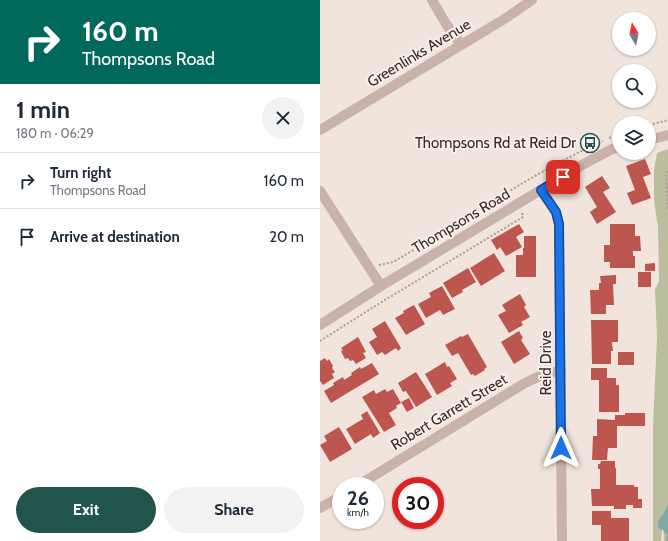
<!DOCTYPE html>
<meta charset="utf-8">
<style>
:root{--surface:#fff;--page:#f2f2f3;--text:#1f2937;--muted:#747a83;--line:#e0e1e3;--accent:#22544e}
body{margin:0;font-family:Cabin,sans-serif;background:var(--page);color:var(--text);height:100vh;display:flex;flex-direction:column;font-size:15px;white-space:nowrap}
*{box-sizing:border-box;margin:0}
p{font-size:13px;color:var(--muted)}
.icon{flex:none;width:22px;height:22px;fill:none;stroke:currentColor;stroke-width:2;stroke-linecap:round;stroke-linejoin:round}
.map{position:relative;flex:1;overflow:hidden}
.details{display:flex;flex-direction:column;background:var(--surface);width:320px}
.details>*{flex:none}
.hud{background:#00695c;color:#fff;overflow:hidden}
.needle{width:26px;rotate:350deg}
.controls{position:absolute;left:292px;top:12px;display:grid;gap:8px}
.controls a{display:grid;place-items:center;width:44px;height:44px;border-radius:50%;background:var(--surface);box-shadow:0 1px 3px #0004;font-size:20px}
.speed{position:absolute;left:12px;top:477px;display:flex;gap:8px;font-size:20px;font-weight:700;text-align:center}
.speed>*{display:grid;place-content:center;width:52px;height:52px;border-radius:50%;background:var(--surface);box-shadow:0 1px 3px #0004;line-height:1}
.speed small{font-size:10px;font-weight:400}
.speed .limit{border:6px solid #d22;background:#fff;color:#111}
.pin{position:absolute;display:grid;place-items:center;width:34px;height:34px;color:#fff;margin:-17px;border-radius:8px;box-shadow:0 2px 6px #0006}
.me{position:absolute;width:44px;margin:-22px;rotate:0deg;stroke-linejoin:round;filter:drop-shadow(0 0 3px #0008)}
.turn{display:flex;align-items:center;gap:14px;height:84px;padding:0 16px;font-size:18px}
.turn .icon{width:52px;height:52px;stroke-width:2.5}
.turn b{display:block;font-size:28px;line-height:34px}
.round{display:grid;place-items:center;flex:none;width:42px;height:42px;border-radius:21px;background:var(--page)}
.summary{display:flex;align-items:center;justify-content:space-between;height:68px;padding:0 16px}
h1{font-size:24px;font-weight:700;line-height:30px}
.button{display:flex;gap:8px;margin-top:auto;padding:8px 16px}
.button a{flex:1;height:46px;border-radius:24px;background:var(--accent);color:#fff;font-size:16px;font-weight:700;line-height:46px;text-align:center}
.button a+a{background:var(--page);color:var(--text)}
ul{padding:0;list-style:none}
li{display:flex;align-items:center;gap:12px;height:56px;padding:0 16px;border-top:1px solid var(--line)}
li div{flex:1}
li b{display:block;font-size:15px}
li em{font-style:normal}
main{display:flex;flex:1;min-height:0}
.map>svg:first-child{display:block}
</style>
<main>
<section class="details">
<div class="hud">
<div class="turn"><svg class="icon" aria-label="right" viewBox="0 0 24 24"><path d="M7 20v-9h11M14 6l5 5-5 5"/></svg><div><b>160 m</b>Thompsons Road</div></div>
</div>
<div class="summary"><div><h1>1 min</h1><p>180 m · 06:29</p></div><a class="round"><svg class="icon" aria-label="close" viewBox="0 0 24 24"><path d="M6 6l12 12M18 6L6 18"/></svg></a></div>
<ul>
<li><svg class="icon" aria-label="right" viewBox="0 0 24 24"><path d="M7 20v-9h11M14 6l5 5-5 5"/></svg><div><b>Turn right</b><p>Thompsons Road</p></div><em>160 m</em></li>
<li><svg class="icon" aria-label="arrive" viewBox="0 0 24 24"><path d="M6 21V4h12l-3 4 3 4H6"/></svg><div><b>Arrive at destination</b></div><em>20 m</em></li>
</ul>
<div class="button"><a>Exit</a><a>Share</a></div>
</section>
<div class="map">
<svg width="348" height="541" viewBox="0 0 348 541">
<rect width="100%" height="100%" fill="#f0e4dd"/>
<path fill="#babe9e" d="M348,149V541H344L343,522L341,541H333V426L337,337L335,290L339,281L338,223L337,222L334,199V170L337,153Z"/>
<path fill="#7faba5" d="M348,504V541H346L347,535L343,530L338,528V521L344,513Z"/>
<g fill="#bd564f">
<path d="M325,159L331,174L323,177L331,198L312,205L307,193L315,190L306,166Z"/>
<path d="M282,176L290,188L283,192L296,212L277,224L270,212L277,207L265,187Z"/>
<path d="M199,224L204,232L196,237L202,247L186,256L180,247L177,250L171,240Z"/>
<path d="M290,224H315V236H320L321,251H313V256H315V268H290V262H284V245H290Z"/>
<path d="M204,236H216V277H196V255H203V248H204Z"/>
<path d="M174,253L185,271L161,286L150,268Z"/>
<path d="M335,263V271H325V264Z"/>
<path d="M148,268L156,282L142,290L143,292L132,298L123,283Z"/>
<rect x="318" y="272" width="13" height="15"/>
<path d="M296,275V284H293L294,305H286V314H271L270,290H279V283H281L280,276Z"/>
<path d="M122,286L135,309L123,315L120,310L106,318L98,304L111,297L109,293Z"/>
<path d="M200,294L206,305L204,307L210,317L201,322L203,325L189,333L178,315L186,311L182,305Z"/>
<path d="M94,305L105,324L86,335L75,318L84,313L83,311Z"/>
<path d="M271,320H298V342H292L293,351H291V364H272Z"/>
<path d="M65,321L81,348L78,351L76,348L65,355L62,352L57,355L49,342L57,337L52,329Z"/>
<path d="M199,331L203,338L201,340L210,354L194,364L181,342Z"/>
<path d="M148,334L167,367L164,369L165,370L155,376L153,374L151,375L138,353L132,356L125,345L141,336L142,337Z"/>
<path d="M38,337L46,352L43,353L46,358L36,364L33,360L30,361L28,358L25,359L21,351L23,350L21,348Z"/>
<rect x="298" y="352" width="16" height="13"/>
<path d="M5,358L7,361L9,359L13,366L12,368L15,372L12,374L14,378L3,385L0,381V361Z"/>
<path d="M125,362L127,367L129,366L137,379L130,383L132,386L117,395L105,374Z"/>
<path d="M52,363L59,374L11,403L4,391L14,385L13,383L23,377L24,380L32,375L31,373L40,367L41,369Z"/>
<path d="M271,368H287V378H296V385H299V412H279V380H271Z"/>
<path d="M96,372L112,397L96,407L86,391L83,392L78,383Z"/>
<path d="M65,389L67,392L73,389L81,403L76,406L77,408L69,413L76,425L64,432L42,397L54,390L56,394Z"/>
<path d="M89,398L94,408L87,412L81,402Z"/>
<path d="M47,411L60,433L53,438L51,434L35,444L26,429L43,419L41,415Z"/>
<path d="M305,413H325V426H297V448H288L287,460H272L273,436H277V419L295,420V415H305Z"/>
<path d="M19,427L32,449L10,462L0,445L7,441L4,436Z"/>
<path d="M281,461H295V468H296V485H314V487H318V499H322V508H313V505H306V509H294V506H272L271,489H280V469H278V464H280Z"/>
<path d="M272,511H291V518H309V541H281V525H272Z"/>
</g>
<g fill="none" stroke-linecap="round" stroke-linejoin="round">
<g stroke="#b39c95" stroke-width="2" stroke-dasharray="2 2" stroke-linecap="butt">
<path d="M329,125L348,120"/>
<path d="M289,138L299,134"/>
<path d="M348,171L346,175L348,210"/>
<path d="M59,265L73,262C143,222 209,174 283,141"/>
<path d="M0,341L60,303L203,217L202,213"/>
</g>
<g stroke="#c8b2aa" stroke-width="10">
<path d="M112,0L126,24L141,45"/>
<path d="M0,130L186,18L212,0"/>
<path d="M221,190L236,212L239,225L242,541"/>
<path d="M0,191L61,286"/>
<path d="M37,486L205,383L224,374L241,371"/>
<path d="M0,508L21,496"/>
</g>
<g stroke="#c8b2aa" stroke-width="10">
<path d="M329,140L348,135"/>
<path d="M0,325L61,286L264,164L292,149L299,147"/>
</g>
</g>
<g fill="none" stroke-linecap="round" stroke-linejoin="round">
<g stroke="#114b97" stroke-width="10">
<path id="route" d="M241,448L239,224L236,212L221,190L243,177"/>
</g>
<use href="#route" stroke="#1a73e8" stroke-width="7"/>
</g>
<defs>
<g id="bus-ring" transform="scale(1)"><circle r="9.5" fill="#f8efea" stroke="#22544e" stroke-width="1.5"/><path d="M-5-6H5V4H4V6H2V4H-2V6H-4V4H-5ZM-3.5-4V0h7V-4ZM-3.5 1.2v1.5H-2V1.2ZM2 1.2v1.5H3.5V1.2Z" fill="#22544e"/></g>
</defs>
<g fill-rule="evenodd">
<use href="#bus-ring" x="270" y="143"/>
</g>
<g text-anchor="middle" stroke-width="4" stroke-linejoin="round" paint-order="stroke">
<g font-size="15" fill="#362b29" stroke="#f8efea">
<text transform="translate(99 53) rotate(-31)" y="5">Greenlinks Avenue</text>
<text transform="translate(141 221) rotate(-31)" y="5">Thompsons Road</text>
<text transform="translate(226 363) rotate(-90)" y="5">Reid Drive</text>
<text transform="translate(129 412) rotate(-31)" y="5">Robert Garrett Street</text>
</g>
<g font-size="15" fill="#362b29" stroke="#f8efea" text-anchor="end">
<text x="256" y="148">Thompsons Rd at Reid Dr</text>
</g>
</g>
</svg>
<div class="controls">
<a><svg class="needle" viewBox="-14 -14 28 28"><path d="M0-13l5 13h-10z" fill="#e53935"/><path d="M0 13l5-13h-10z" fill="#747a83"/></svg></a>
<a><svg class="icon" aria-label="search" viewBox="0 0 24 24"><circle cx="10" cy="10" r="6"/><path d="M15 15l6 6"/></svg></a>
<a><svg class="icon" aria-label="layers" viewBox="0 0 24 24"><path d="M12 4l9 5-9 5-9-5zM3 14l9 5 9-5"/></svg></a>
</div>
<div class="speed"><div>26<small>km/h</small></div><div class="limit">30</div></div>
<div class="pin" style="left:243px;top:177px;background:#d93025"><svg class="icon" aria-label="arrive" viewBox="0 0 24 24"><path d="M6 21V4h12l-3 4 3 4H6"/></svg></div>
<svg class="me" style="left:241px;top:448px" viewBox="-20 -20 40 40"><path d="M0-17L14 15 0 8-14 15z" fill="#1a73e8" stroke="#fff" stroke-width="4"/></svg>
</div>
</main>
